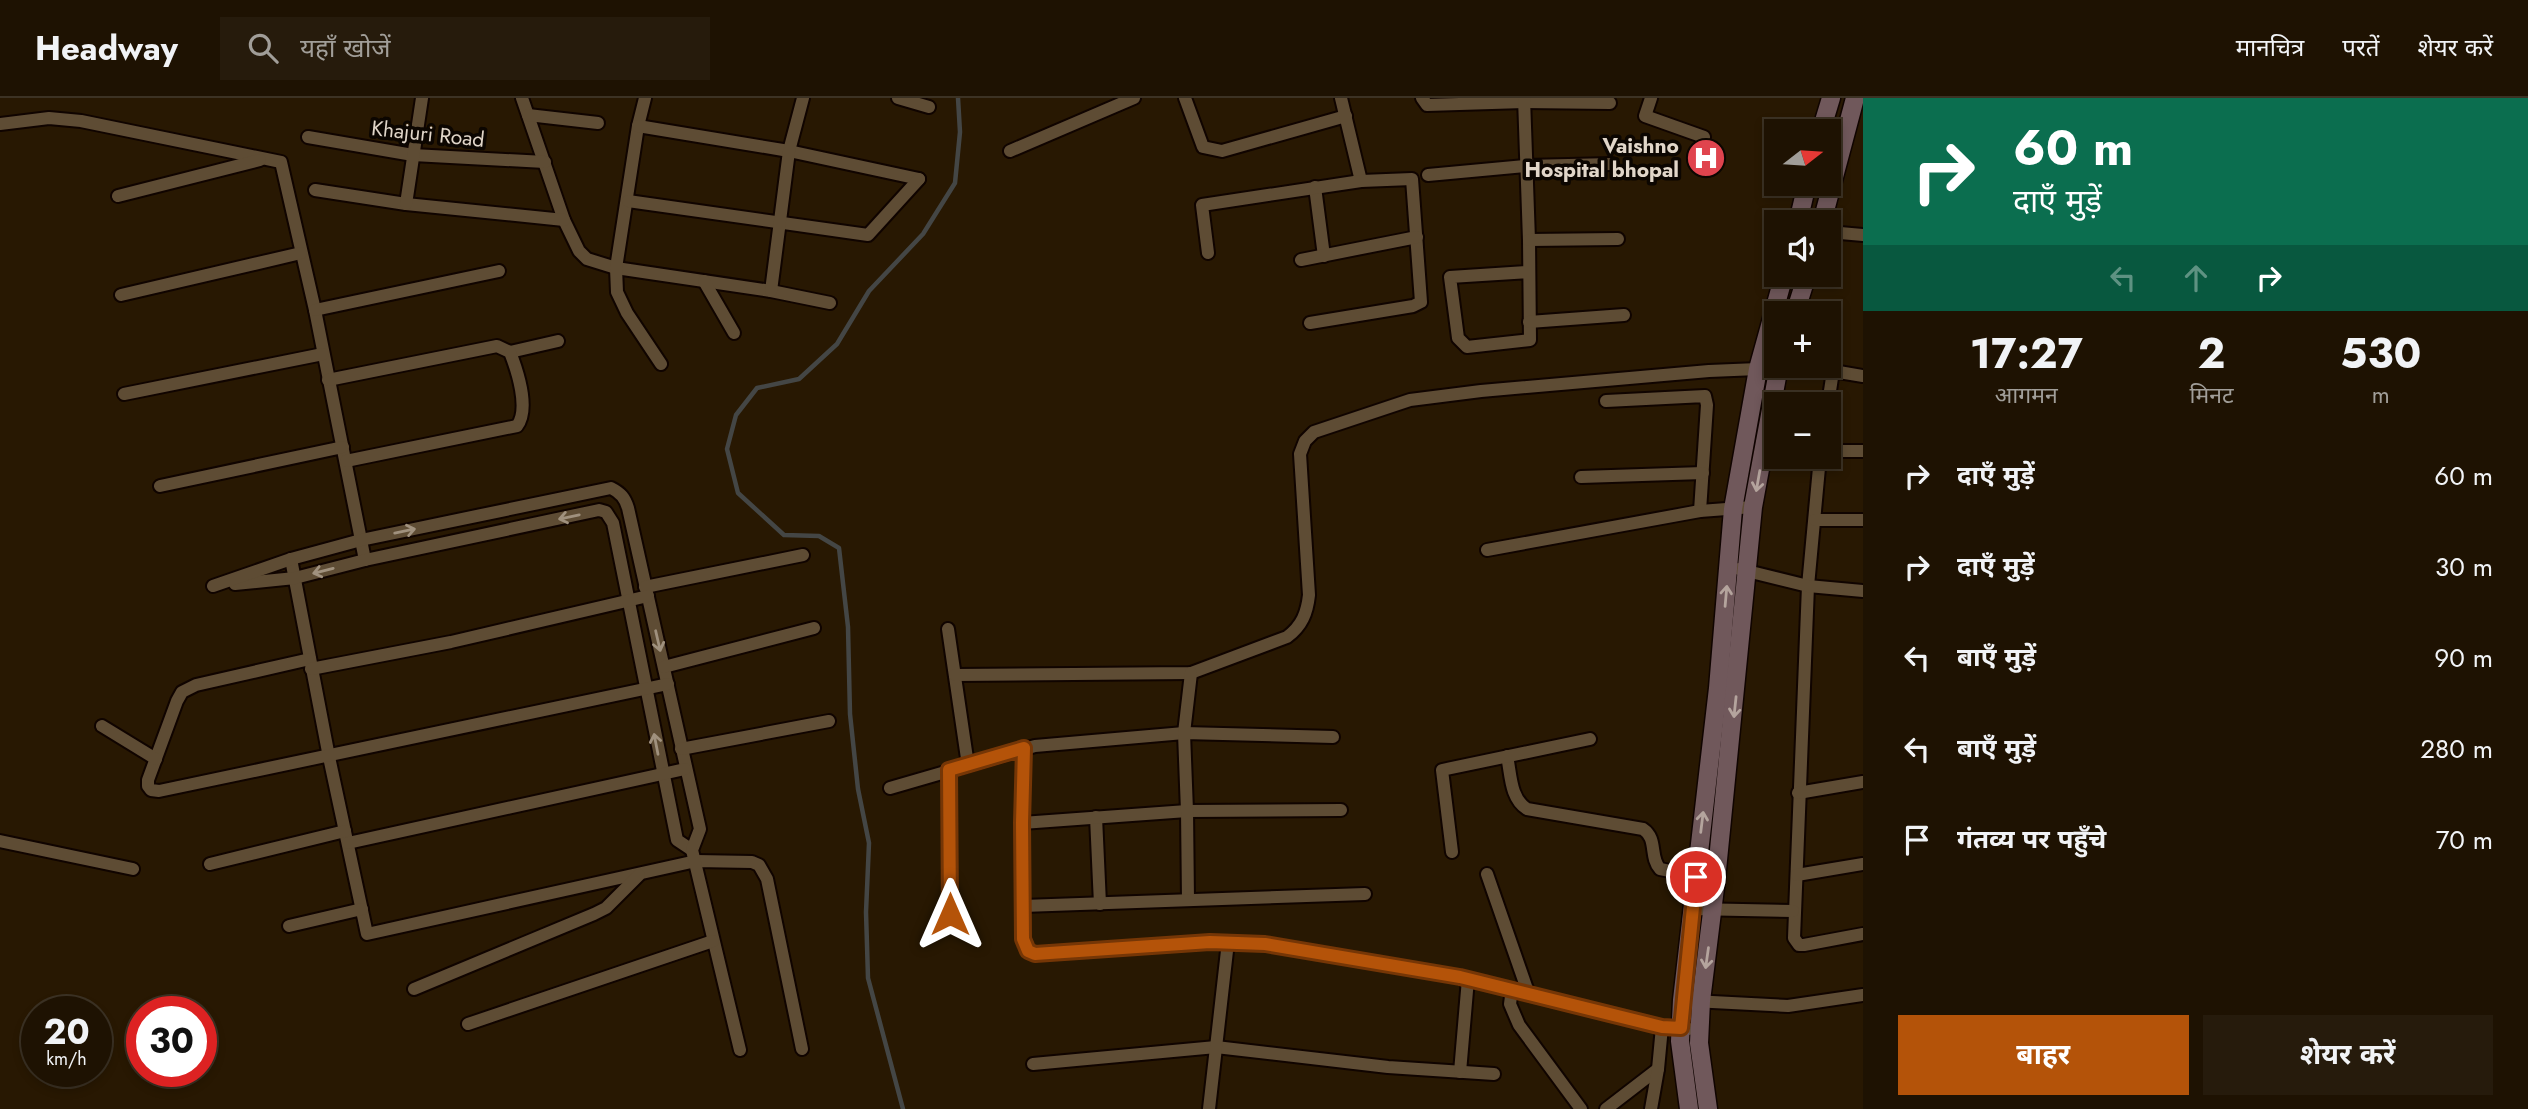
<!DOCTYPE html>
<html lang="hi">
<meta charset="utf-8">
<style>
:root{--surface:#1e1202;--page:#261b0c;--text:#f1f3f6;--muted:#a19e99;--line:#3c3224;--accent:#b45309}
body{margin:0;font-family:Jost,"Noto Sans Devanagari",sans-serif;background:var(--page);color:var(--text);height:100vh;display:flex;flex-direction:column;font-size:26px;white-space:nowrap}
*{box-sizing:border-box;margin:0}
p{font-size:23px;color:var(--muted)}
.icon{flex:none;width:38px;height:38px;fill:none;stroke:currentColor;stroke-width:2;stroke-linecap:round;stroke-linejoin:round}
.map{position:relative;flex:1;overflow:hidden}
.drawer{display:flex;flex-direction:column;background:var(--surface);width:665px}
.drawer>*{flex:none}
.hud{background:#0b6e4f;color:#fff;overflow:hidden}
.needle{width:46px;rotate:73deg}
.fabs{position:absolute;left:1764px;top:21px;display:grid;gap:14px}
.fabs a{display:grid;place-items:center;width:77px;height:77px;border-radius:0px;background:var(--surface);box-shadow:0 4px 10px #0003,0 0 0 2px var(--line);font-size:35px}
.speed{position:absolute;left:21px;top:898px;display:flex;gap:14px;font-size:35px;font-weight:700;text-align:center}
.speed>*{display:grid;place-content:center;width:91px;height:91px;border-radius:50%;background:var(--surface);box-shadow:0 4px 10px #0003,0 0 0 2px var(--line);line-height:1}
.speed small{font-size:18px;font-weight:400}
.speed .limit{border:10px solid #d22;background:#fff;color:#111}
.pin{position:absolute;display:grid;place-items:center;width:60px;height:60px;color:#fff;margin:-30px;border:4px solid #fff;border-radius:50%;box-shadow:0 2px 7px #0007}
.me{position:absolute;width:77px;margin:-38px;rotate:0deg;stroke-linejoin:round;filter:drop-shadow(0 0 5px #0008)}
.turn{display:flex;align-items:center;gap:24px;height:147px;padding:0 35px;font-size:32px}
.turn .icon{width:91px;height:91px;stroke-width:2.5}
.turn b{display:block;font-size:49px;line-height:60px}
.lanes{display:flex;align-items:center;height:66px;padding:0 35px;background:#0003;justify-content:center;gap:35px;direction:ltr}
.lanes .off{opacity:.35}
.eta{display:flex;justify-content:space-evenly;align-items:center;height:119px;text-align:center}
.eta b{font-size:42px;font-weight:700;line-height:49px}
.primary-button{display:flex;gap:14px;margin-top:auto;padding:14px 35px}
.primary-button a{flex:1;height:80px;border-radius:0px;background:var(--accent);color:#fff;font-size:28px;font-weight:700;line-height:80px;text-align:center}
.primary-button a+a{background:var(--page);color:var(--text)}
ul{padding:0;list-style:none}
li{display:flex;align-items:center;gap:21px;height:91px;padding:0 35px}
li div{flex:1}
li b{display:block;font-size:26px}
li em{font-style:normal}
header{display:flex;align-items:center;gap:42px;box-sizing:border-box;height:98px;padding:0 35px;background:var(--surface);border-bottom:2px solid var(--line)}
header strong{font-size:33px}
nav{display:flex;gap:38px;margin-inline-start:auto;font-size:24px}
.search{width:490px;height:63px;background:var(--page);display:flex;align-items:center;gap:18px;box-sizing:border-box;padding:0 24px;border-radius:0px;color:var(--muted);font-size:26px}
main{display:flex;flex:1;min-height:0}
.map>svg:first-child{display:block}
</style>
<header>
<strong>Headway</strong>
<div class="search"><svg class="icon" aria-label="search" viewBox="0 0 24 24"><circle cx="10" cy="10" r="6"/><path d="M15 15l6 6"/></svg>यहाँ खोजें</div>
<nav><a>मानचित्र</a><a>परतें</a><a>शेयर करें</a></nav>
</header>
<main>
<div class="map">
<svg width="1863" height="1011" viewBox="0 0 1863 1011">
<rect width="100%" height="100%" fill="#281802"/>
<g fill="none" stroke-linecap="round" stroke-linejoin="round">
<path stroke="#444645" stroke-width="4.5" d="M903,1011L868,880L866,814L869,745L858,691L850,616L848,529L839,450L819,438L784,437L738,395L727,351L736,317L757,290L799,281L837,246L869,193L923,136L955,85L960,34L958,0"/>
<g stroke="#100400" stroke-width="16">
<g id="street">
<path d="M522,0L564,122L579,153L587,161L616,170L771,193L830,205"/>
<path d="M645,0L638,28L616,170L617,194L627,215L661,266"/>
<path d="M898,0L929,9"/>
<path d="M1185,0L1203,49L1222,53L1346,18"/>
<path d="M1341,0L1361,83"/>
<path d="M1422,0L1427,7L1524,4L1610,5"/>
<path d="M1524,0L1529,142L1530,242L1467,249L1458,240L1450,179L1528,174"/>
<path d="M1651,0L1645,18L1704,39"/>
<path d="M528,17L598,25"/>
<path d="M0,26L49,20L81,23L281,64L315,212L365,462"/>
<path d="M638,28L789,53L919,81"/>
<path d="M308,39L413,57L545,64"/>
<path d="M1010,53L1134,0"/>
<path d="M1428,77L1525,68L1612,66"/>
<path d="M1315,89L1324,158"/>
<path d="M315,92L406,106L564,122"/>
<path d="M118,98L260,62"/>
<path d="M628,103L868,137L919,81"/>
<path d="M406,106L422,0"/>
<path d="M1829,134L1863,137"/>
<path d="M1529,142L1618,141"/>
<path d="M1208,155L1202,107L1361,83L1412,81L1421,204L1413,208L1310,225"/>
<path d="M1301,162L1417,139"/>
<path d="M704,183L734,235"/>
<path d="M771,193L789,53L803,0"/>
<path d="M121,197L301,155"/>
<path d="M315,212L499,173"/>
<path d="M1529,224L1624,217"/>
<path d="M510,254L558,243"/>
<path d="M328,282L497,248L510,254C517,272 530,311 517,328L346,363"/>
<path d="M124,296L323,256"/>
<path d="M1606,303L1705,298L1707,307L1700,413"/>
<path d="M1828,306L1833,273L1863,278"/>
<path d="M1829,353H1863"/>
<path d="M1820,359L1808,488L1794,840L1799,847H1804L1863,836"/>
<path d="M1581,379L1703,375"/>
<path d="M160,388L343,349"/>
<path d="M1815,422H1863"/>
<path d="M1487,452L1700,413L1753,409"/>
<path d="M291,461L329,659L367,836L696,763L752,764L759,767L767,781L802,951"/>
<path d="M1739,471L1808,488L1863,493"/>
<path d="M235,486L295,480L365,462L599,412L606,414L613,425L677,742L692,752"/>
<path d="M213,488L291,461L361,442L611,390C621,395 625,400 628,410L700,731L692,752L740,952"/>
<path d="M645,489L803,457"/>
<path d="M948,531L968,667"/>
<path d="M310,561L196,587L182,594L177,603L148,682V688L151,692L159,693L668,586"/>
<path d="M664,569L814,530"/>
<path d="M311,571L451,544L648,498"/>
<path d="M955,577L1191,575L1287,539C1302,528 1307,515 1309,497L1300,356L1305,343L1314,334L1410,302L1481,293L1709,273L1758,271L1778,273"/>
<path d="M102,628L156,661"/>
<path d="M1024,650L1022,725L1023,841L1028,853L1035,856L1210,844L1265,846L1460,879L1662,929L1689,931"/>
<path d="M681,651L829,623"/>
<path d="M1507,658C1511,677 1510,700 1527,711L1643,731C1658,741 1649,759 1660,771L1716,782"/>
<path d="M949,672L950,816"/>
<path d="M890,690L1035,648L1184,635L1333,639"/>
<path d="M1798,695L1863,684"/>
<path d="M1096,719L1100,806"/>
<path d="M1022,725L1187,713L1341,712"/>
<path d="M0,743L133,771"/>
<path d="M348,745L685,671"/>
<path d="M1452,754L1442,672L1590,641"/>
<path d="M210,766L345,733"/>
<path d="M1487,776L1528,894"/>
<path d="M1797,777L1863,766"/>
<path d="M1188,802L1187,713L1184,635L1191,575"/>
<path d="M1023,808L1365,796"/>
<path d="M1692,811L1793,813"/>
<path d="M289,828L362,811"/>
<path d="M414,891L594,816L606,810L639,777"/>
<path d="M1512,891L1510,906L1519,927L1581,1011"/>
<path d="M1693,903L1788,908L1863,897"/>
<path d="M468,926L713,843"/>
<path d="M1033,966L1216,949L1388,969L1494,976"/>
<path d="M1460,974L1468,881"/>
<path d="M1209,1011L1228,844"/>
<path d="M1606,1011L1658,971"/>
<path d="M1651,1011L1658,971L1662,929"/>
</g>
</g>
<g stroke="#100400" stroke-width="21">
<g id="secondary">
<path d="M1821,33L1831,0"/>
<path d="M1798,124L1807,86"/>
<path d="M1822,124L1855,0"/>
<path d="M1795,215L1807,177"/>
<path d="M1689,1011L1680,943L1682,902L1718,590L1733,411L1758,271L1784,177"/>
<path d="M1708,1011L1699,945L1701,903L1716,782L1753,409L1779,268"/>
</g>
</g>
<use href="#street" stroke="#5e4c34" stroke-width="12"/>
<use href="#secondary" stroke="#70585b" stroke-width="18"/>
</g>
<defs><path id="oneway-shaft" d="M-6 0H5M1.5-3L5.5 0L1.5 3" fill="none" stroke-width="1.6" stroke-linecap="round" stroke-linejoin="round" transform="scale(1.75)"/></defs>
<g stroke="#b4a49d">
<use href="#oneway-shaft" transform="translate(1758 383) rotate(100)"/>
<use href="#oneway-shaft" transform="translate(1726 498) rotate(-85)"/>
<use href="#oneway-shaft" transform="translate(1735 609) rotate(96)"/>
<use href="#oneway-shaft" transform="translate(1702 724) rotate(-83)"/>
<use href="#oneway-shaft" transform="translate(1707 860) rotate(98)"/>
</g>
<g stroke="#a0917e">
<use href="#oneway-shaft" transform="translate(569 419) rotate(168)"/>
<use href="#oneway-shaft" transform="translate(405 433) rotate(-12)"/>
<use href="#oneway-shaft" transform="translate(323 473) rotate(166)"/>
<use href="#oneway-shaft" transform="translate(658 543) rotate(77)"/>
<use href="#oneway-shaft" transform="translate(656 646) rotate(-101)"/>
</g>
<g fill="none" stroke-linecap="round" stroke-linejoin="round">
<g stroke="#753606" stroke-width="18">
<path id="route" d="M950,816L949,672L1024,650L1022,725L1023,841L1028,853L1035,856L1210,844L1265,846L1460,879L1662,929L1681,930L1696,779"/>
</g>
<use href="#route" stroke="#b45309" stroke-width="12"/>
</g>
<defs>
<g id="hospital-disc" transform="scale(2.0125)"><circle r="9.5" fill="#e0444e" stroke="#0c0601"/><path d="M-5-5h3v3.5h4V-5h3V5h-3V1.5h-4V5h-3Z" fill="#fff"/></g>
</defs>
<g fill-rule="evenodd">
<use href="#hospital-disc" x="1706" y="60"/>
</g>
<g text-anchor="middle" stroke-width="7" stroke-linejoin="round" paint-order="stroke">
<g font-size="21" fill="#e1d6c9" stroke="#0c0601">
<text transform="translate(428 36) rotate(6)" y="7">Khajuri Road</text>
</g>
<g font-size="21" font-weight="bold" fill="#e1d6c9" stroke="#0c0601" text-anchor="end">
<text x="1679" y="55">Vaishno<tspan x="1679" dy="24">Hospital bhopal</tspan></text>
</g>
</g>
</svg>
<div class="fabs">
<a><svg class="needle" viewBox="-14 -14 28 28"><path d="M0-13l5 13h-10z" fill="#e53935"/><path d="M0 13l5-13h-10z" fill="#a19e99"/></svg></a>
<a><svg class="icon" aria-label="sound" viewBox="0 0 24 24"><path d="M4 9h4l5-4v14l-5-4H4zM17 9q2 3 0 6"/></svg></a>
<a>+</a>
<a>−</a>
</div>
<div class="speed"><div>20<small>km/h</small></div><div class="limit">30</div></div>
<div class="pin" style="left:1696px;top:779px;background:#d93025"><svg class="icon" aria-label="arrive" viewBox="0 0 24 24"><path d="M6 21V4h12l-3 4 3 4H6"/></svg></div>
<svg class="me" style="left:950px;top:816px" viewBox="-20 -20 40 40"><path d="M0-17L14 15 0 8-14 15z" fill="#b45309" stroke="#fff" stroke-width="4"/></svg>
</div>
<section class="drawer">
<div class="hud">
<div class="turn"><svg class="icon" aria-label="right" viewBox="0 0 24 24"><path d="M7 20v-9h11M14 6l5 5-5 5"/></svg><div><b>60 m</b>दाएँ मुड़ें</div></div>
<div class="lanes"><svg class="icon off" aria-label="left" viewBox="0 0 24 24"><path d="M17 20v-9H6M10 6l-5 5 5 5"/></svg><svg class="icon off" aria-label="ahead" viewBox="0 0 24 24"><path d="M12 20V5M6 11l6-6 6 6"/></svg><svg class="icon" aria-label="right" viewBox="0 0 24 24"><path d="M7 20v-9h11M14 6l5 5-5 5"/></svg></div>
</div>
<div class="eta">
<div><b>17:27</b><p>आगमन</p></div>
<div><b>2</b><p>मिनट</p></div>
<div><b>530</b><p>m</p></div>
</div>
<ul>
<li><svg class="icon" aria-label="right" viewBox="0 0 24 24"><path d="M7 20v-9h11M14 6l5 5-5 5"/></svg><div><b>दाएँ मुड़ें</b></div><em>60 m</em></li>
<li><svg class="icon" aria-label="right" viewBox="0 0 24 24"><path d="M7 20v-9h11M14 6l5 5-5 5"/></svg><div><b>दाएँ मुड़ें</b></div><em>30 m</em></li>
<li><svg class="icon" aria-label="left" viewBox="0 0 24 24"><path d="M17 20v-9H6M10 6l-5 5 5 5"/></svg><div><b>बाएँ मुड़ें</b></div><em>90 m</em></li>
<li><svg class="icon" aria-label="left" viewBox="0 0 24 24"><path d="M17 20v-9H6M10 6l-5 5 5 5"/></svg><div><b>बाएँ मुड़ें</b></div><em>280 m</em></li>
<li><svg class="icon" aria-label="arrive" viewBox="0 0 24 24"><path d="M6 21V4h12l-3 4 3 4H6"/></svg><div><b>गंतव्य पर पहुँचे</b></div><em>70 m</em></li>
</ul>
<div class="primary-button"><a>बाहर</a><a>शेयर करें</a></div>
</section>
</main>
